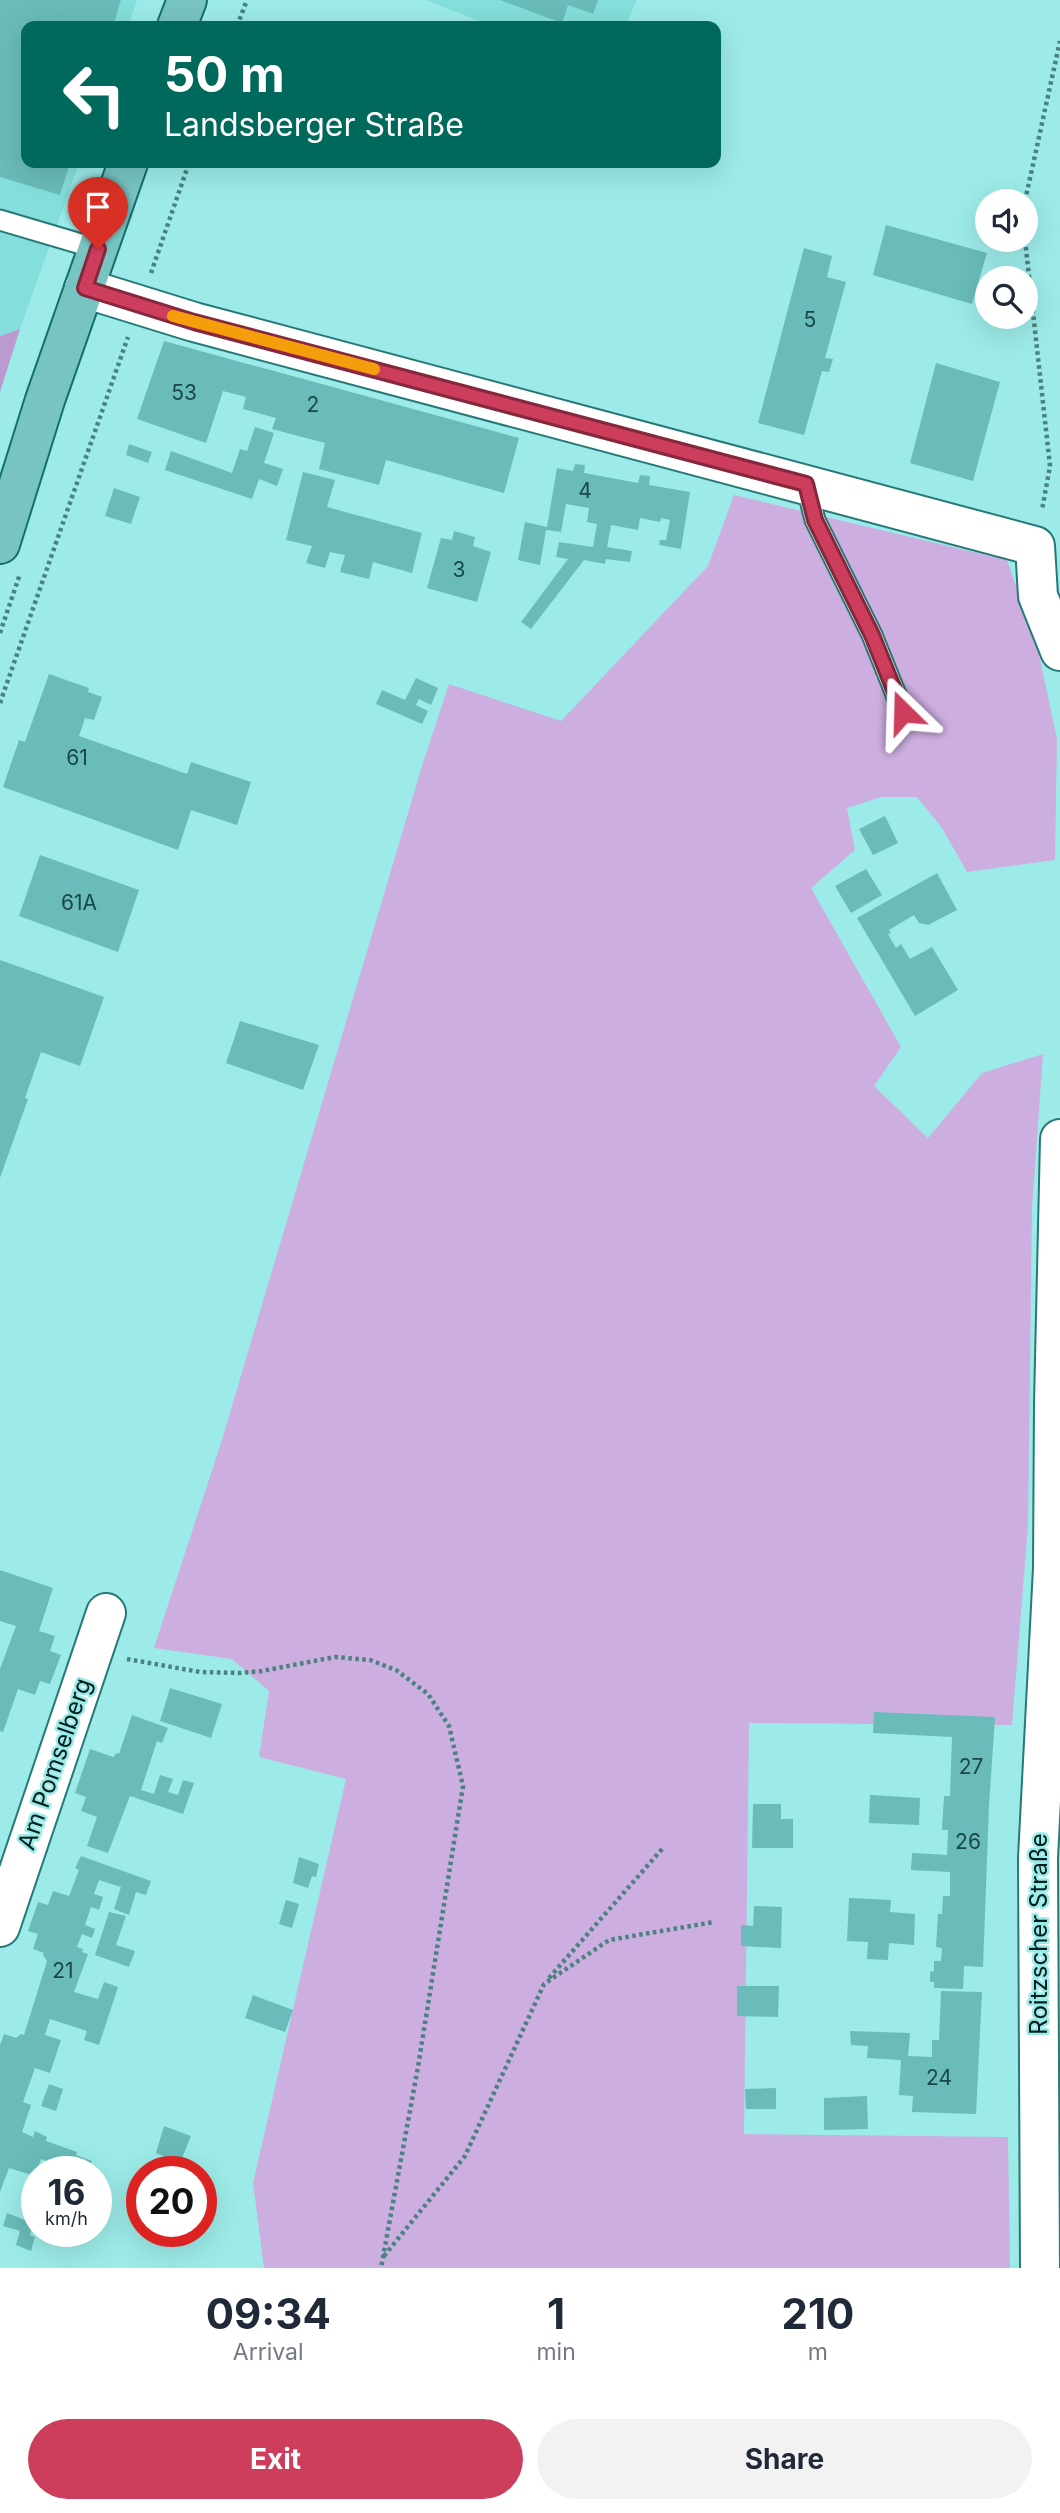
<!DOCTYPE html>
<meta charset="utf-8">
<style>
:root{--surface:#fff;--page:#f2f2f3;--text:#1f2937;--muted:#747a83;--accent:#cd3d5c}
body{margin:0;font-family:Inter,sans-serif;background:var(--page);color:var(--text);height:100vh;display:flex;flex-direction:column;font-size:26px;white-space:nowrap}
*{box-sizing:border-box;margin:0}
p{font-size:23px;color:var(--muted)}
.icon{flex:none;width:38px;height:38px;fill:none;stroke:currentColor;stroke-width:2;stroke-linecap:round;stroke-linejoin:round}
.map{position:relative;height:2268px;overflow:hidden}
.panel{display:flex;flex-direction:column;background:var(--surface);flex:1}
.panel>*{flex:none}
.banner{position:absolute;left:21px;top:21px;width:700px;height:147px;border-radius:14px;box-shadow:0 7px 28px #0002;background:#00695c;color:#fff;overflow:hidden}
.tools{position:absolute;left:975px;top:189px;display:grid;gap:14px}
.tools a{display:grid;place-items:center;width:63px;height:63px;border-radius:50%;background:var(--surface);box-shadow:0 7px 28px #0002;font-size:35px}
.speed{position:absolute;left:21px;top:2156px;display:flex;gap:14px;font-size:35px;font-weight:700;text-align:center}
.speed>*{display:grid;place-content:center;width:91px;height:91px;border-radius:50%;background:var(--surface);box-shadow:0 7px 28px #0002;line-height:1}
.speed small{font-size:18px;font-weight:400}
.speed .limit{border:10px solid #d22;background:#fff;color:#111}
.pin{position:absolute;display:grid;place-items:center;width:60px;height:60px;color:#fff;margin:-72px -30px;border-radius:50% 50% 50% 0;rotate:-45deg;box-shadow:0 0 7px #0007}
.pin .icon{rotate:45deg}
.me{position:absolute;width:77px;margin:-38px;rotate:338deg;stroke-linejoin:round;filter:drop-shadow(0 0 5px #0008)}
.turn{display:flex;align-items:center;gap:24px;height:147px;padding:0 28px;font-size:32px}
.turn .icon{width:91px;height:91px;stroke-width:2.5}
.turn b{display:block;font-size:49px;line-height:60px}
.eta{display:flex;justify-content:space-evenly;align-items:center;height:119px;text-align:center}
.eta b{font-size:42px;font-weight:700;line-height:49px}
.primary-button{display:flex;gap:14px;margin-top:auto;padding:14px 28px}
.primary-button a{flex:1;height:80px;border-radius:42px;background:var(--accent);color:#fff;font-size:28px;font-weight:700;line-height:80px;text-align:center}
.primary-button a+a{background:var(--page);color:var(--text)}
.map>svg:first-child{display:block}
</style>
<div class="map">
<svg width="1060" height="2268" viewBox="0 0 1060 2268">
<rect width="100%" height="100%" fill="#9cebe8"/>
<g fill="#84dedb">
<path d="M0,0H137L128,26H26V163H79L20,329L0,336Z"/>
<path d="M427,0H637L625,26H491Z"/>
</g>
<path fill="#cdaee0" d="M734,495L1007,560L1037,645L1057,739L1055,860L967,872L942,828L917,797H881L847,808L855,850L811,888L901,1047L874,1086L928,1138L982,1073L1043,1054L1032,1209L1028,1525L1012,1725L749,1723L744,2134L1008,2137L1010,2268H264L253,2183L346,1779L259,1757L269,1691L232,1659L154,1648L221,1443L422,766L449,684L561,721L708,566Z"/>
<path fill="#bb9bcf" d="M20,329L0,392V336Z"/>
<g fill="#69bcb9">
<path d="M0,0H121L113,26H26V163H70L60,195L0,177Z"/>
<path d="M500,0H598L593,14L568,5L562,23Z"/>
<path d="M886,225L987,253L972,304L873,275Z"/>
<path d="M804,248L832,256L827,277L846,282L825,358L833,359L829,372L822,371L804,435L758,423Z"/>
<path d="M164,341L519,438L504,493L386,460L379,485L319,469L325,443L272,429L276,418L243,409L246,397L223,391L206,443L137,419Z"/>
<path d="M936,363L1000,382L973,481L910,463Z"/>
<path d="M255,427L274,433L264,463L283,469L277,486L259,479L252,499L165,470L171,451L232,473L240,449L247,451Z"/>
<path d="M129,444L152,452L148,463L126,455Z"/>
<path d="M575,464L585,465L584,473L638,483L640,475L650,476L649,485L690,492L681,549L659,545L660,540H666L670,520L661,518L660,522L640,518L638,530L611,525L607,547L632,551L630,562L606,559L605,564L584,560L531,629L521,622L568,559L556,557L559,542L593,547L597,524L587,522L589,508L566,504L561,532L546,530L540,565L518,560L525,522L547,527L557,468L573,471Z"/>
<path d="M303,472L335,480L327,507L422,533L412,573L373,562L369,579L340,572L345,555L330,552L325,568L306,563L312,546L286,540Z"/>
<path d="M114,488L140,497L131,524L105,516Z"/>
<path d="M454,531L475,537L473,546L491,552L477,602L427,588L441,538L452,540Z"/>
<path d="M49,674L89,688L88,692L102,697L94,720L85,718L79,736L187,774L191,762L251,782L237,825L191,810L178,850L3,787L19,740L25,742Z"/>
<path d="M416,678L438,688L431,705L419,699L416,705L428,711L422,724L376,704L382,690L405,700Z"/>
<path d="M885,816L898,843L873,855L859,829Z"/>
<path d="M40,855L139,890L118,952L19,916Z"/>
<path d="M866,869L882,895L851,913L835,886Z"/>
<path d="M937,873L957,910L928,925L919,923L914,915L889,930L891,933L888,934L896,948L901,944L910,959L932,947L958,990L915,1016L857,918Z"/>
<path d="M0,960L104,997L80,1066L41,1052L25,1098L28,1099L0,1178Z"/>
<path d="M240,1021L319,1045L303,1090L226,1063Z"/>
<path d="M0,1570L53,1588L39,1631L55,1636L50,1651L61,1655L50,1684L40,1681L35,1695L18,1689L3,1732L0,1731V1669L16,1626L0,1621Z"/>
<path d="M170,1688L222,1704L211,1738L160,1721Z"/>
<path d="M874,1712L995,1717L989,1806L983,1967L964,1966L963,1989L934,1988V1982H930V1972L934,1971V1961H941L942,1948L936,1947L938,1914H942L943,1896H950V1872L911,1870L912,1853L947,1855L948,1830H942L944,1796H950L952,1737L873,1733Z"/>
<path d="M132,1715L168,1728L162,1743L157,1741L141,1790L154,1794L160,1775L173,1779L168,1792L178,1795L183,1780L194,1783L183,1814L130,1796L108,1853L87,1846L97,1817L81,1811L86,1797L75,1793L90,1749L113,1757L117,1753L119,1754Z"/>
<path d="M870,1795L920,1798L919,1825L869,1823Z"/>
<path d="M753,1804H781V1819H793V1848H752Z"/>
<path d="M81,1856L151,1881L146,1895L136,1892L129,1915L114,1909L121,1887L99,1880L94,1894L103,1897L99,1910L91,1907L85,1925L95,1929L92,1938L82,1934L77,1947L83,1949L82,1952L88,1954L74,1992L98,1999L104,1982L118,1987L99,2045L84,2040L87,2031L50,2019L45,2035L61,2040L50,2073L35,2068L23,2102L31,2105L22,2132L33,2137L35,2131L47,2137L46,2141L77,2152L76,2155L92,2161L87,2172H78L41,2159L35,2176L9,2168L0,2192V2045L4,2034L16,2038L21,2034L24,2035L47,1961L43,1955L44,1953L33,1949L38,1934L28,1931L38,1902L48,1905L53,1891L69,1896L79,1870L75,1868Z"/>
<path d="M299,1857L319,1864L316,1877L312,1876L308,1888L293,1883Z"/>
<path d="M849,1898L891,1900L890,1912L915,1914L914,1945L889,1943L888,1960L867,1959L868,1942L847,1941Z"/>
<path d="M286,1900L299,1904L292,1928L279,1924Z"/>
<path d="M754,1906L782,1907L781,1948L741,1946V1925L753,1926Z"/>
<path d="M109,1912L126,1916L116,1945L135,1951L129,1967L95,1955Z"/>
<path d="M737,1986H779L778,2017L737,2016Z"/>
<path d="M941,1991L982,1992L976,2114L912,2112L913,2096L899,2095L901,2060L867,2058L868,2046L851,2045L850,2031L910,2033L908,2056L932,2057V2040H939Z"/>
<path d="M253,1995L293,2010L285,2032L245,2018Z"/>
<path d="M49,2084L63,2089L56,2111L41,2106Z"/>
<path d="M776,2088V2109H746L745,2089Z"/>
<path d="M867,2096L868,2129L824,2130V2098Z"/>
<path d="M164,2126L191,2136L180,2163L156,2153Z"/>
<path d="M7,2213L33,2223L30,2235L35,2237L31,2251L16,2245L20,2231L3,2226Z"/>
</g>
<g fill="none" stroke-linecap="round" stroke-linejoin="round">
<g stroke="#267977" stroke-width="23">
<g id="service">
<path d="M0,220L98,249"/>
<path d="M806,484L815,520L872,635L903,712"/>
</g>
</g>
<g stroke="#267977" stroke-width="42">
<g id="minor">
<path d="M84,288L194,322L1035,546L1038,596L1060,651"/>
<path d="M0,1927L106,1613"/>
<path d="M1040,2268L1038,1858L1053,1568L1054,1403L1060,1139"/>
</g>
</g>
<g stroke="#12716e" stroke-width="42">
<g id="primary">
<path d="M177,26L187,0"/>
<path d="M0,544L45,400L128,163"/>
</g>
</g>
<g stroke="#4b817f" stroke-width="4.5" stroke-dasharray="3.5 3.5" stroke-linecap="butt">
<path d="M237,26L247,0"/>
<path d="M1025,201L1060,41"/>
<path d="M1025,240L1050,466L1042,510"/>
<path d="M151,273L189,163"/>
<path d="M0,633L20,574"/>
<path d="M0,703L128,337"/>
<path d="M127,1659L200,1672L240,1673L262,1671L335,1657L370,1660L396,1670L428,1694L449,1726L463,1786L418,2067L381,2268"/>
<path d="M549,1978L663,1848"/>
<path d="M384,2256L465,2156L544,1984L609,1940L714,1922"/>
</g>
<use href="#service" stroke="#fff" stroke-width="19"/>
<use href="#minor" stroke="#fff" stroke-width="38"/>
<use href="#primary" stroke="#77c4c2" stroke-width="38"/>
</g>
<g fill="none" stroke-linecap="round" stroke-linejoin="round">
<g stroke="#85283c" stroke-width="18">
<path id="route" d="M98,249L85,288L194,322L806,484L815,520L872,635L903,712"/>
</g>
<use href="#route" stroke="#cd3d5c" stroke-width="12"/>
<path stroke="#f59e0b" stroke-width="12" d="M173,316L374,369"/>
</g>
<g text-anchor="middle" stroke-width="5" stroke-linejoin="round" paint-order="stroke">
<g font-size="21" fill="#1a4746">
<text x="810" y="327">5</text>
<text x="184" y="400">53</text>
<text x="313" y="412">2</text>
<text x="585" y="498">4</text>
<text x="459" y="577">3</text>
<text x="77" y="765">61</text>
<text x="79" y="910">61A</text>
<text x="971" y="1774">27</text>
<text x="968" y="1849">26</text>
<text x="63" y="1978">21</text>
<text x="939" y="2085">24</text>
</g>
<g font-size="24" fill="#00201f" stroke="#9cebe8">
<text transform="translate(55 1764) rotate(-71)" y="8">Am Pomselberg</text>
<text transform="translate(1039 1934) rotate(-90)" y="8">Roitzscher Straße</text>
</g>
</g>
</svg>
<div class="tools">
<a><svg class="icon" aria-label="sound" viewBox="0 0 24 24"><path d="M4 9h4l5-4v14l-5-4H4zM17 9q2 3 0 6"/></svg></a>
<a><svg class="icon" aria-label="search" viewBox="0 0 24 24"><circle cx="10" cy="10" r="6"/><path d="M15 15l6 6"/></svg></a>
</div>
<div class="speed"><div>16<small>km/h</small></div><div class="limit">20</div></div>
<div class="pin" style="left:98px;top:249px;background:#d93025"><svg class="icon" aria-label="arrive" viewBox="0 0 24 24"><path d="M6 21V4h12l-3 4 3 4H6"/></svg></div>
<svg class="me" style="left:903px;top:712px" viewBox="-20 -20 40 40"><path d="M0-17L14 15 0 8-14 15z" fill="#cd3d5c" stroke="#fff" stroke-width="4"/></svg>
<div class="banner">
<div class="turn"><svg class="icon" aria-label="left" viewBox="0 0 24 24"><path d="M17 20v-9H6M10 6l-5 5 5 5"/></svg><div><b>50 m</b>Landsberger Straße</div></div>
</div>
</div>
<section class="panel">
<div class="eta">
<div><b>09:34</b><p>Arrival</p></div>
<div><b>1</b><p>min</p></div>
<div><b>210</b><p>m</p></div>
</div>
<div class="primary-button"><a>Exit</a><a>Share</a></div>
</section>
